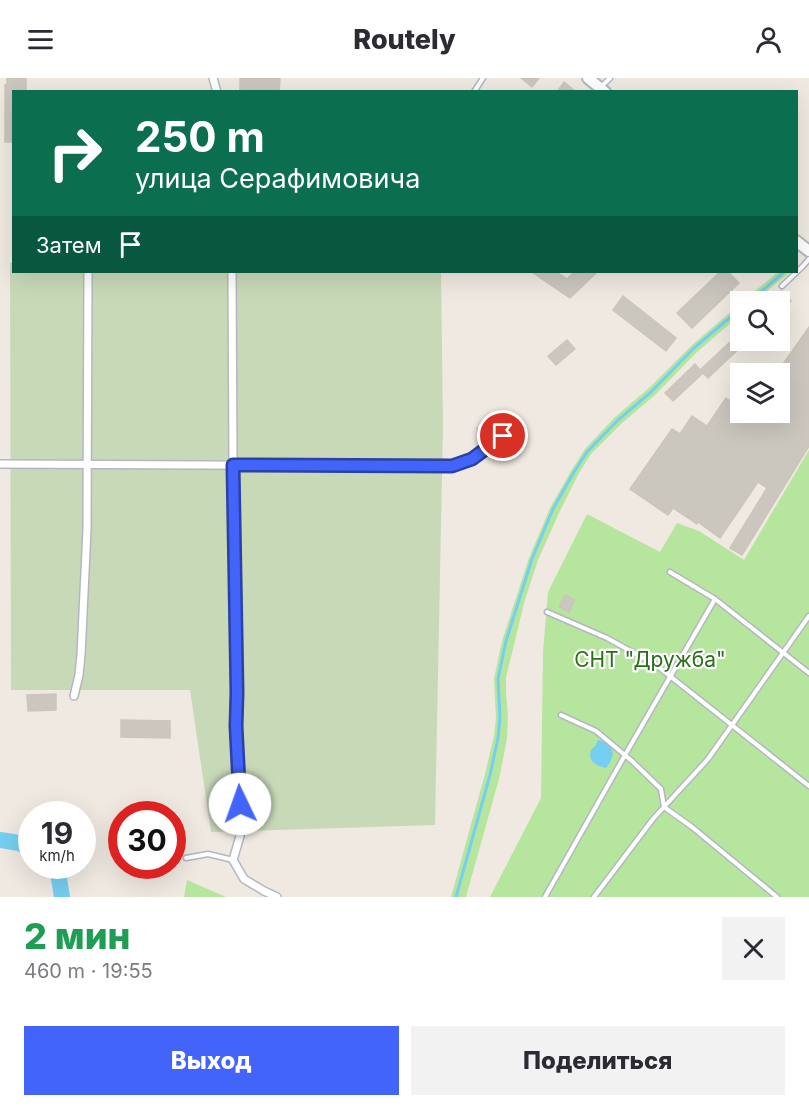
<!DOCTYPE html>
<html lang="ru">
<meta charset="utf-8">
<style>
:root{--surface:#fff;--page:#f2f2f3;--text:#2b2b33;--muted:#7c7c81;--accent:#4264fb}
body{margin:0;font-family:Inter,sans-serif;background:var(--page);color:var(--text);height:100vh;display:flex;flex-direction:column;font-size:22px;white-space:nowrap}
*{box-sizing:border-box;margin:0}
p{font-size:20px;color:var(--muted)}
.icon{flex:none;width:33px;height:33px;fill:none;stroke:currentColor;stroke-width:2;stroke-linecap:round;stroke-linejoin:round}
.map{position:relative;height:819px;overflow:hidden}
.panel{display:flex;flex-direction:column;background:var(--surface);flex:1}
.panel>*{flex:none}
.hud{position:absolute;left:12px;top:12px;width:786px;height:183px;border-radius:0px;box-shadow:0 6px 24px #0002;background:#0b6e4f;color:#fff;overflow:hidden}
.tools{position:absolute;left:730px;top:213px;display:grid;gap:12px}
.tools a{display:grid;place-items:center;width:60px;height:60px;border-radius:0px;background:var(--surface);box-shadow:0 6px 24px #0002;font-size:30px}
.speed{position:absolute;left:18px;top:723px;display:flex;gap:12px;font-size:30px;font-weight:700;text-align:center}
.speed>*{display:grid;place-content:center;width:78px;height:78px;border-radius:50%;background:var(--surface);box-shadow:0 6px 24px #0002;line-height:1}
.speed small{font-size:15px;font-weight:400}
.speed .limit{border:9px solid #d22;background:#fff;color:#111}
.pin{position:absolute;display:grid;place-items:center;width:51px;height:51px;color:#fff;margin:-26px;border:3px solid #fff;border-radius:50%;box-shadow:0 2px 6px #0007}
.me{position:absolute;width:66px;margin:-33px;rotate:357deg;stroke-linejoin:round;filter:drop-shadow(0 0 4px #0008)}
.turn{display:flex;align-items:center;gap:21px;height:126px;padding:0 24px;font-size:27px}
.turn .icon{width:78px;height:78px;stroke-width:2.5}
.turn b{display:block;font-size:42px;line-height:51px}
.then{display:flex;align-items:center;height:57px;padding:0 24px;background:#0003;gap:12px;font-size:22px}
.round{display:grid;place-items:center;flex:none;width:63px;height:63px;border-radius:0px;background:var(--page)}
.head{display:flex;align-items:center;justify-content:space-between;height:102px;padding:0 24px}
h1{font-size:36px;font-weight:800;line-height:45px;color:#1e9e55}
.button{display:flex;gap:12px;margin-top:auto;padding:12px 24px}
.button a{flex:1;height:69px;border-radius:0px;background:var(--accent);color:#fff;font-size:24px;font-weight:800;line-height:69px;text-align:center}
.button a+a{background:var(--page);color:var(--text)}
header{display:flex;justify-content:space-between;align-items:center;height:78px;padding:0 24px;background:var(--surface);font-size:27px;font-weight:800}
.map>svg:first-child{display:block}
</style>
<header><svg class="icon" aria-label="menu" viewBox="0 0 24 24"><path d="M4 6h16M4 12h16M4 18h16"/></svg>Routely<svg class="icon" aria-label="person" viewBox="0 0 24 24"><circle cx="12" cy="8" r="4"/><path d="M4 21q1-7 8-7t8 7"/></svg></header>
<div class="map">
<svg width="809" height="819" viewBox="0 0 809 819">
<rect width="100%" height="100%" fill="#efe9e1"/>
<g fill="#b6e59e">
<path d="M778,194H790L755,223H743Z"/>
<path d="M741,225V236L696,275L655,317L621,346L591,376L579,395L559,435L538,482L524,525L515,563L506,599V613L508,639L507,660L500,697L466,819H451L485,696L494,658L496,640L494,601L502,563L529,480L550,430L571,393L585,371L614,340L650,309L692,267Z"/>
<path d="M809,372V819H490L541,720L543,574L548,514L587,436L660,474L677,445L699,453L744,482Z"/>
<path d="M187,802L226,819H184Z"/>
</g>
<path fill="#c8d9b8" d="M10,185H13L14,194H441L443,348L435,747L211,754L190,612H11Z"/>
<path fill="#75cff0" d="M598,662C616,666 616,678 606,690C596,688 587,683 591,672L595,668Z"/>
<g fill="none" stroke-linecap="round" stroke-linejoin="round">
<g stroke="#75cff0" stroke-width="3">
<path d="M749,224L784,194"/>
<path d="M456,819L490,697L498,660L500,640L498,601L506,563L532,481L553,431L574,394L587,374L617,343L651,314L694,270L741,230"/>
</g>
<g stroke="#75cff0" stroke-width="16">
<path d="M0,762L19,765L32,771"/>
<path d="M47,788L58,794L62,819"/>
</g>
</g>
<g fill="#cbc7bf" stroke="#cbc5ba" stroke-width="1.5">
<path d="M7,0H26V14H14V64H5V7H7Z"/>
<path d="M240,0H280L279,14H240Z"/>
<path d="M521,0H539L532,9Z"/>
<path d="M564,4L576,14H557Z"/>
<path d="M532,194H556L567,201L574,194H597L570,220Z"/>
<path d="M720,194H728L739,205L692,250L677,235Z"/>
<path d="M782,213L791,223L780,233V224H771Z"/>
<path d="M623,218L676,260L666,273L613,232Z"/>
<path d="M809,249V368L742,477L730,470L767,410L758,404L720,460L698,444L697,446L673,430L668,437L630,411L672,351L680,356L692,338L707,348L726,320L741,330V334H764L780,345V296H776Z"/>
<path d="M741,254V262H748L708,300L702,294L703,295L673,323L665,315L695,286L700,292Z"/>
<path d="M567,262L575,271L556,287L548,278Z"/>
<path d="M485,345L492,354L484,361L477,351Z"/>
<path d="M565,517L575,522L569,534L559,529Z"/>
<path d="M56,616V632L28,633L27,617Z"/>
<path d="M121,642L170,643V660L121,659Z"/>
</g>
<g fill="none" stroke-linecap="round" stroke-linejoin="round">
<g stroke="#b4b7c1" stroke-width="7">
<g id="lane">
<path d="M602,8L610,0"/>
<path d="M474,14L483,0"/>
<path d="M782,208L803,188L809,181"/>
<path d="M670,494L715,521L809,595"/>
<path d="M547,534L607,560L656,587L809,708"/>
<path d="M561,637L596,653L632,683L661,711L664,729L692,749L777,819"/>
<path d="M186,780L208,776L233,782"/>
<path d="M545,819L625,677L715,521"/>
<path d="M594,819L653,741L708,681L809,538"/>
</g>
</g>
<g stroke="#b4b7c1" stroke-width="10">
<g id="street">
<path d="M213,0L217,14"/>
<path d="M232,194L233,387L237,615L236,648L240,726V758L233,782L244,801L264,813L277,819"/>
<path d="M0,386L452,388L472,381L503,358"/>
<path d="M74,618L79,597L81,577L87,452L88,194"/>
</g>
</g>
<g stroke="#b4b7c1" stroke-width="14">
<g id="secondary">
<path d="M588,0L605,14"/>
<path d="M796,163L809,173"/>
</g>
</g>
<use href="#lane" stroke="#fff" stroke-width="4"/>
<use href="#street" stroke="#fff" stroke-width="7"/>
<use href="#secondary" stroke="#fff" stroke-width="10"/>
</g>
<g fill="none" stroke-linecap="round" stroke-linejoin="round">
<g stroke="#2b41a3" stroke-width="15">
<path id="route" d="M240,726L236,648L237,615L233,387L452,388L472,381L503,358"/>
</g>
<use href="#route" stroke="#4264fb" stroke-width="10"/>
</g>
<g text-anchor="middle" stroke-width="4.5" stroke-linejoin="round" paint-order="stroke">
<g font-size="21" fill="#2c6e1b" stroke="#fff">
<text x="650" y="589">СНТ "Дружба"</text>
</g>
</g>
</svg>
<div class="tools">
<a><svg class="icon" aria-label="search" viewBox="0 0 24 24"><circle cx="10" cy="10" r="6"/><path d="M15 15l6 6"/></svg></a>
<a><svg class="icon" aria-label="layers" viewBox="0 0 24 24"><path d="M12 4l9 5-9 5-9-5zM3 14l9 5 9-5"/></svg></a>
</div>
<div class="speed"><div>19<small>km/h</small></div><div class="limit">30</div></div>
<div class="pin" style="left:503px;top:358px;background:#d93025"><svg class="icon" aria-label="arrive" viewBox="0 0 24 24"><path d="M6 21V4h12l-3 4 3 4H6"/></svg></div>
<svg class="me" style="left:240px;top:726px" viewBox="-20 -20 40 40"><circle r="19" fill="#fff"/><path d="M0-13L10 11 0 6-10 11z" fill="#4264fb"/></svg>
<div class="hud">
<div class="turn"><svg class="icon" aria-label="right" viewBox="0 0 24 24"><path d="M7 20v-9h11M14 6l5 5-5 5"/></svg><div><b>250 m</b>улица Серафимовича</div></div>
<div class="then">Затем<svg class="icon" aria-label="arrive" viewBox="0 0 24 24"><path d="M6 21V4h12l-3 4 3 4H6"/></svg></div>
</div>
</div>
<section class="panel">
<div class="head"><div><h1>2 мин</h1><p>460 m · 19:55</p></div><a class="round"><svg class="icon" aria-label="close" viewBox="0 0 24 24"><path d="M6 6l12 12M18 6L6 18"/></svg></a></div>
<div class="button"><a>Выход</a><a>Поделиться</a></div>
</section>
